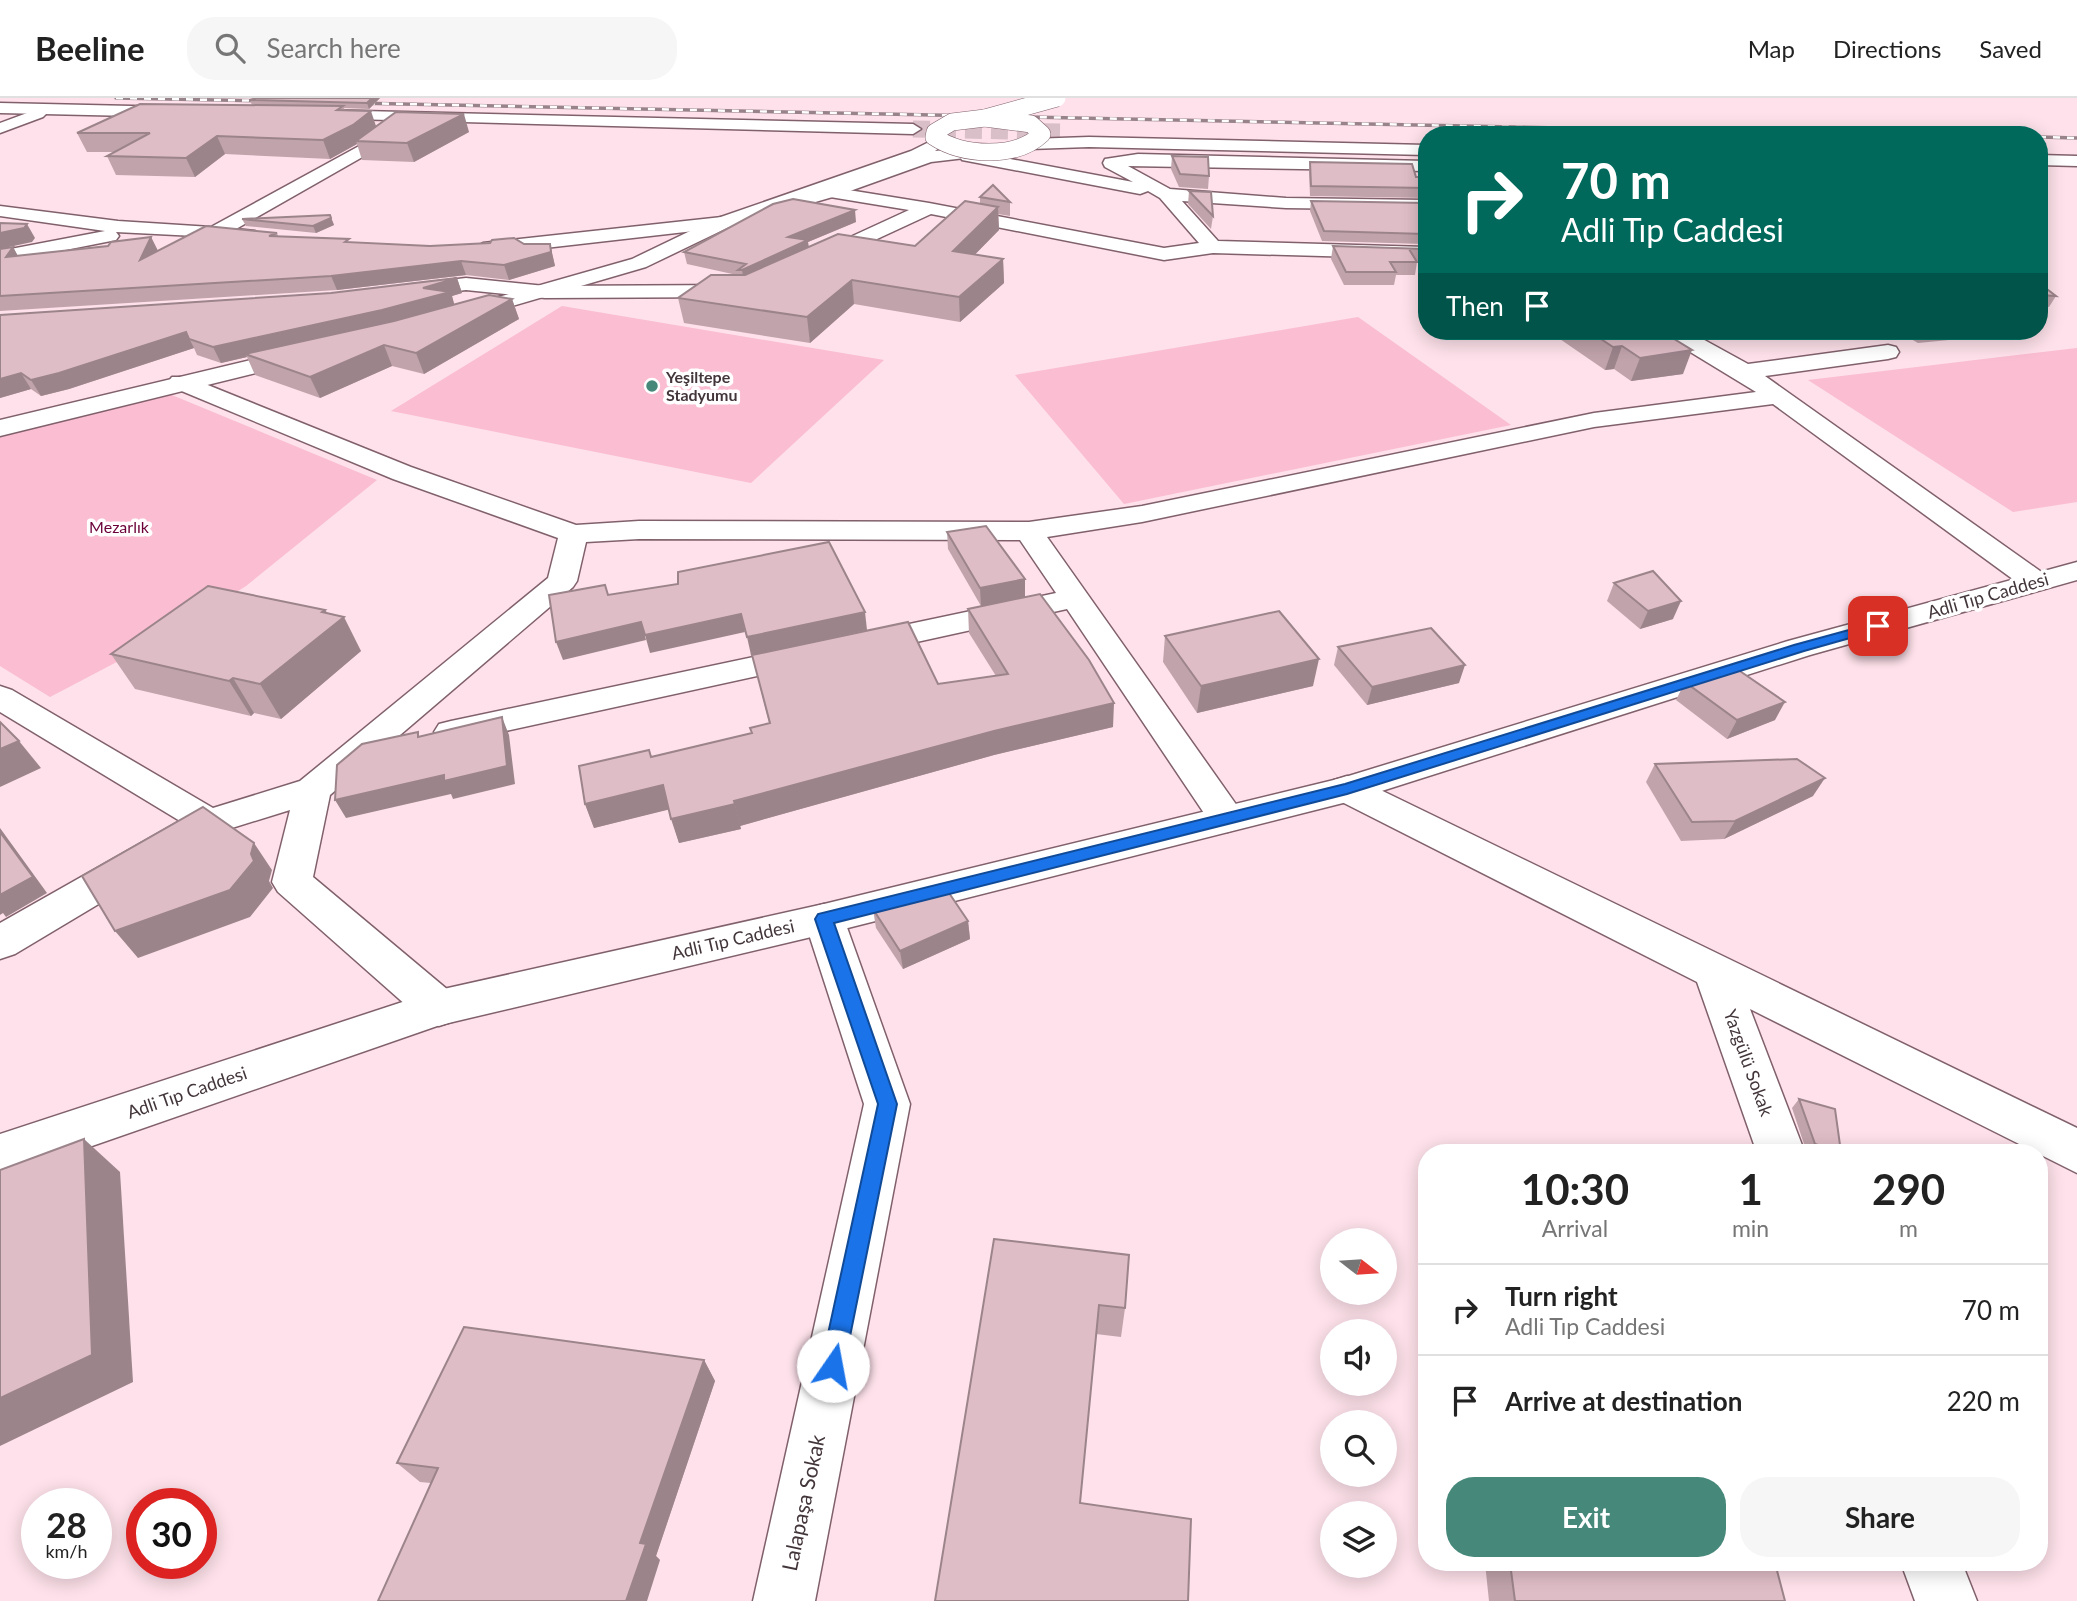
<!DOCTYPE html>
<meta charset="utf-8">
<style>
:root{--surface:#fff;--page:#f6f6f6;--text:#222;--muted:#767676;--line:#e0e0e0;--accent:#46887a}
body{margin:0;font-family:Lato,sans-serif;background:var(--page);color:var(--text);height:100vh;display:flex;flex-direction:column;font-size:26px;white-space:nowrap}
*{box-sizing:border-box;margin:0}
p{font-size:23px;color:var(--muted)}
.icon{flex:none;width:38px;height:38px;fill:none;stroke:currentColor;stroke-width:2;stroke-linecap:round;stroke-linejoin:round}
.map{position:relative;flex:1;overflow:hidden}
.side{position:absolute;left:1418px;top:1046px;width:630px;height:427px;display:flex;flex-direction:column;background:var(--surface);border-radius:28px;box-shadow:0 4px 18px #0003}
.side>*{flex:none}
.hud{position:absolute;left:1418px;top:28px;width:630px;height:214px;border-radius:28px;box-shadow:0 4px 18px #0003;background:#00695c;color:#fff;overflow:hidden}
.needle{width:46px;rotate:107deg}
.controls{position:absolute;left:1320px;top:1130px;display:grid;gap:14px}
.controls a{display:grid;place-items:center;width:77px;height:77px;border-radius:50%;background:var(--surface);box-shadow:0 4px 18px #0003;font-size:35px}
.speed{position:absolute;left:21px;top:1390px;display:flex;gap:14px;font-size:35px;font-weight:700;text-align:center}
.speed>*{display:grid;place-content:center;width:91px;height:91px;border-radius:50%;background:var(--surface);box-shadow:0 4px 18px #0003;line-height:1}
.speed small{font-size:18px;font-weight:400}
.speed .limit{border:10px solid #d22;background:#fff;color:#111}
.pin{position:absolute;display:grid;place-items:center;width:60px;height:60px;color:#fff;margin:-30px;border-radius:14px;box-shadow:0 4px 10px #0006}
.me{position:absolute;width:77px;margin:-38px;rotate:12deg;stroke-linejoin:round;filter:drop-shadow(0 0 5px #0008)}
.turn{display:flex;align-items:center;gap:24px;height:147px;padding:0 28px;font-size:32px}
.turn .icon{width:91px;height:91px;stroke-width:2.5}
.turn b{display:block;font-size:49px;line-height:60px}
.then{display:flex;align-items:center;height:66px;padding:0 28px;background:#0003;gap:14px;font-size:26px}
.eta{display:flex;justify-content:space-evenly;align-items:center;height:119px;text-align:center}
.eta b{font-size:42px;font-weight:700;line-height:49px}
.primary-button{display:flex;gap:14px;margin-top:auto;padding:14px 28px}
.primary-button a{flex:1;height:80px;border-radius:28px;background:var(--accent);color:#fff;font-size:28px;font-weight:700;line-height:80px;text-align:center}
.primary-button a+a{background:var(--page);color:var(--text)}
ul{padding:0;list-style:none}
li{display:flex;align-items:center;gap:21px;height:91px;padding:0 28px;border-top:2px solid var(--line)}
li div{flex:1}
li b{display:block;font-size:26px}
li em{font-style:normal}
header{display:flex;align-items:center;gap:42px;box-sizing:border-box;height:98px;padding:0 35px;background:var(--surface);border-bottom:2px solid var(--line)}
header strong{font-size:33px}
nav{display:flex;gap:38px;margin-inline-start:auto;font-size:24px}
.search{width:490px;height:63px;background:var(--page);display:flex;align-items:center;gap:18px;box-sizing:border-box;padding:0 24px;border-radius:28px;color:var(--muted);font-size:26px}
.map>svg:first-child{display:block}
</style>
<header>
<strong>Beeline</strong>
<div class="search"><svg class="icon" aria-label="search" viewBox="0 0 24 24"><circle cx="10" cy="10" r="6"/><path d="M15 15l6 6"/></svg>Search here</div>
<nav><a>Map</a><a>Directions</a><a>Saved</a></nav>
</header>
<div class="map">
<svg width="2077" height="1503" viewBox="0 0 2077 1503">
<rect width="100%" height="100%" fill="#fee1ea"/>
<g fill="#fabdd1">
<path d="M562,208L884,262L751,385L391,313Z"/>
<path d="M1358,219L1511,327L1124,406L1015,277Z"/>
<path d="M2077,250V404L2013,414L1808,282Z"/>
<path d="M167,295L377,382L246,488L172,535L50,599L0,568V338Z"/>
</g>
<g fill="none" stroke-linecap="round" stroke-linejoin="round">
<path stroke="#d9bfc7" stroke-width="17" stroke-dasharray="17 9" stroke-linecap="butt" d="M913,31L1061,34"/>
<g stroke="#80616b" stroke-width="3">
<g id="minor">
<path d="M38,11L43,13L46,16L43,19L0,35V25Z"/>
<path d="M402,16L410,21L407,24L373,53L236,131L255,133L258,137L255,141L116,134L119,138L116,142L0,165V153L105,133L0,118V108L118,123L211,129L361,47L397,18Z"/>
<path d="M968,53L1133,84L1105,69L1103,65L1105,61L1138,56L1426,63V73L1128,68L1170,91L1286,100L1426,102V112L1286,110L1182,103L1218,143L1426,149V161L1213,155L1164,162L931,116L823,166H809L806,162L809,158L909,112L824,98L821,94L830,89L929,105L1164,150L1199,145L1160,100L1148,93L1140,96L962,62L960,58L962,54Z"/>
<path d="M722,119L729,121L731,125L729,129L483,157L473,151L483,145Z"/>
<path d="M466,180L545,188L738,187L745,189L748,193L745,197L738,199L545,200L466,192L407,199L400,197L397,193L400,189L407,187Z"/>
<path d="M1661,233H1688L1748,266L1888,247L1896,249L1899,254L1896,259L1888,261L1765,278L2047,478L2051,484L2047,490L2036,493L2025,490L1773,306L1594,329L1142,424L1047,439L1240,712L1246,721L1240,730L1227,734L1214,730L1067,511L862,556L851,553L846,546L851,539L862,536L1056,495L1020,442L639,441L586,444L577,483L573,489L330,697L313,779L454,897L461,910L454,923L439,928L424,923L278,794L272,784L290,712L219,734L15,856L0,861V825L180,723L0,614V588L12,592L213,710L300,683L548,480L558,440L393,381L172,289L168,284L172,279H188L411,369L576,427L639,423L1029,424L1142,408L1594,315L1756,294L1664,238Z"/>
<path d="M806,548L817,551L822,558L817,565L451,645L439,642L434,634L439,626L451,623Z"/>
<path d="M1347,678L1360,682L2077,1030V1075L1750,911L1805,1055H1757L1697,884L1334,700L1329,691L1334,682Z"/>
<path d="M824,806L838,810L844,821L910,1006L815,1503H753L864,1006L804,821L810,810Z"/>
<path d="M1901,1465H1962L1977,1503H1915Z"/>
</g>
</g>
<g stroke="#80616b" stroke-width="3">
<g id="tertiary">
<path d="M939,39L947,44L935,53L982,48L990,53L982,58L931,64L836,98L729,129L646,169L464,222L456,221L453,216L456,211L632,161L715,121L911,53Z"/>
<path d="M301,250L309,252L312,257L309,262L0,338V322Z"/>
<path d="M2077,464V482L1810,557L1347,704L824,836L440,927L0,1080V1036L439,892L824,806L1342,680L1788,543Z"/>
</g>
</g>
<g stroke="#80616b" stroke-width="3">
<g id="secondary">
<path d="M0,5L176,9L184,14L176,19L0,15Z"/>
<path d="M320,12L913,26L921,31L913,36L315,20L312,17Z"/>
<path d="M1089,39L1426,47V57L1089,49L1030,51L1022,46L1030,41Z"/>
<path d="M2039,57L2077,58V68L2039,67Z"/>
</g>
</g>
<use href="#minor" fill="#fff" fill-rule="evenodd"/>
<use href="#tertiary" fill="#fff" fill-rule="evenodd"/>
<use href="#secondary" fill="#fff" fill-rule="evenodd"/>
<g stroke="#98838a" stroke-width="3.5">
<g id="rail">
<path d="M116,0L270,3"/>
<path d="M354,5L1905,37"/>
<path d="M2039,39L2077,40"/>
</g>
</g>
<use href="#rail" stroke="#fff" stroke-width="2.5" stroke-dasharray="7" stroke-linecap="butt"/>
<g stroke="#80616b" stroke-width="18" stroke-linecap="butt">
<path id="tertiary-bridge" d="M985,20L1057,0"/>
</g>
<g stroke="#80616b" stroke-width="18" stroke-linecap="butt">
<path id="secondary-bridge" d="M985,20L1031,26L1042,36C1016,61 963,58 934,39L935,34L952,24Z"/>
</g>
<use href="#tertiary-bridge" stroke="#fff" stroke-width="17"/>
<use href="#secondary-bridge" stroke="#fff" stroke-width="17"/>
</g>
<g fill="#c0a3ab">
<path d="M380,0L369,11L344,10L345,12L376,28L469,34L414,64L362,62L357,46L330,61L225,56L195,79L116,77L107,58L115,54H87L77,35L252,7L250,2Z"/>
<path d="M1172,58L1209,78L1208,91L1179,89L1171,71Z"/>
<path d="M1310,64L1416,79H1426V100L1310,98L1309,74Z"/>
<path d="M1189,93L1213,118L1211,131L1188,106Z"/>
<path d="M980,99L1010,104V118L998,116L999,132L974,157L1003,161L1004,185L960,224L854,206L810,245L684,225L678,200L737,177L687,166L684,154L856,124L808,144L809,149L915,148L980,106Z"/>
<path d="M1311,103L1426,105V130H1425V136L1423,146L1322,143L1310,113Z"/>
<path d="M330,117L334,127L316,135L246,128L242,121Z"/>
<path d="M277,135L278,138L350,145L430,148L550,146L555,168L509,182L466,177L337,192L0,213V151L13,149L18,158L108,148L151,139L158,153Z"/>
<path d="M1333,148L1426,151V156L1425,164H1417L1415,177H1396L1394,187H1344L1331,161Z"/>
<path d="M457,180L462,195L452,198L454,206L512,201L519,221L424,276L392,268L320,300L255,277L247,259L221,265L197,257L194,250L69,291L41,298L31,291L0,300V217L331,195Z"/>
<path d="M2039,185L2056,198L2049,209H2039Z"/>
<path d="M1559,233H1661L1683,276L1631,283L1614,271L1605,272L1557,239Z"/>
<path d="M1897,233H1993L1990,238L1918,245Z"/>
<path d="M947,434L1025,481V499L981,508L948,451Z"/>
<path d="M1614,485L1673,521L1640,531L1607,503Z"/>
<path d="M968,511L1113,629L994,657L740,728L741,731L679,745L669,711L594,730L585,706L751,635L769,625L752,557L938,586L996,578L969,535Z"/>
<path d="M325,512L361,553L281,621L254,615L251,618L135,591L111,556Z"/>
<path d="M1165,538L1313,588L1197,615L1163,564Z"/>
<path d="M1338,549L1459,585L1367,607L1334,567Z"/>
<path d="M1685,584L1775,622L1727,641L1676,602Z"/>
<path d="M1655,666L1813,698L1724,741L1681,743L1646,684Z"/>
<path d="M873,811L968,823L970,841L903,871L876,830Z"/>
<path d="M1799,1001L1841,1054L1839,1055H1807L1792,1010Z"/>
<path d="M994,1141L1125,1210L1121,1239L1096,1236L1080,1405L935,1503Z"/>
<path d="M704,1262L715,1283L656,1458L660,1462L431,1385L420,1384L397,1365Z"/>
<path d="M1485,1465H1775L1785,1503H1489Z"/>
</g>
<g fill="#9c848b">
<path d="M372,0H380L369,11L367,5Z"/>
<path d="M371,13L377,31L356,43L357,46L330,61L323,42Z"/>
<path d="M464,16L469,34L414,64L407,45Z"/>
<path d="M217,38L225,56L195,79L186,60Z"/>
<path d="M998,109L999,132L954,178L953,153Z"/>
<path d="M855,112L856,124L808,144L809,155L744,184L742,172L788,139Z"/>
<path d="M330,117L334,127L316,135L313,128Z"/>
<path d="M27,126L35,140L32,144L0,151V135Z"/>
<path d="M151,139L158,153L140,162Z"/>
<path d="M550,146L555,168L509,182L504,167Z"/>
<path d="M13,149L21,164L6,159Z"/>
<path d="M1003,161L1004,185L960,224L959,199Z"/>
<path d="M461,163L466,177L337,192L331,178Z"/>
<path d="M457,180L462,195L452,198L455,209L245,256L247,259L221,265L213,249Z"/>
<path d="M852,182L854,206L810,245L807,219Z"/>
<path d="M512,201L519,221L424,276L416,255Z"/>
<path d="M186,234L194,250L69,291L41,298L31,282Z"/>
<path d="M384,247L392,268L320,300L310,279Z"/>
<path d="M1622,248L1614,271L1605,272L1613,249Z"/>
<path d="M1692,252L1683,276L1631,283L1640,260Z"/>
<path d="M21,275L31,291L0,300V281Z"/>
<path d="M1025,481V499L981,508L980,490Z"/>
<path d="M1681,503L1673,521L1640,531L1648,513Z"/>
<path d="M325,512L333,527L344,519L361,553L281,621L260,586Z"/>
<path d="M865,514L867,532L751,557L747,539Z"/>
<path d="M741,516L745,534L650,555L645,537Z"/>
<path d="M641,524L646,542L563,562L556,544Z"/>
<path d="M1319,561L1313,588L1197,615L1201,588Z"/>
<path d="M1465,567L1459,585L1367,607L1372,589Z"/>
<path d="M233,580L254,615L251,618L229,583Z"/>
<path d="M1785,604L1775,622L1727,641L1737,622Z"/>
<path d="M1114,605L1113,629L994,657L740,728L734,703L994,633Z"/>
<path d="M502,619L509,637L515,686L453,701L451,696L346,720L335,702Z"/>
<path d="M19,643L41,670L0,689V651Z"/>
<path d="M1825,680L1813,698L1724,741L1735,723Z"/>
<path d="M663,687L671,711L594,730L585,706Z"/>
<path d="M735,706L741,731L679,745L671,721Z"/>
<path d="M0,730L47,795L6,819L3,815L0,817Z"/>
<path d="M254,745L272,772L269,783L273,790L250,819L138,860L115,833L251,756Z"/>
<path d="M968,823L970,841L903,871L900,853Z"/>
<path d="M84,1041L120,1074L133,1284L0,1348V1300Z"/>
<path d="M704,1262L715,1283L656,1458L660,1462L647,1503H626L640,1445Z"/>
</g>
<g fill="#dfbdc7" stroke="#9c848b" stroke-width="2">
<path d="M256,0H372L367,5L250,2Z"/>
<path d="M140,6L343,8L337,12L371,13L353,27L323,42L217,38L186,60L107,58L150,35H77Z"/>
<path d="M396,14L464,16L407,45L356,43Z"/>
<path d="M1172,58L1208,59L1209,78L1180,76Z"/>
<path d="M1310,64L1412,66L1416,79H1426V90L1311,88Z"/>
<path d="M993,87L1010,104L980,99Z"/>
<path d="M1189,93L1211,94L1213,118Z"/>
<path d="M793,101L855,112L788,139L808,142L742,172H738L746,166L684,154L773,106Z"/>
<path d="M965,103L998,109L953,153L1003,161L959,199L852,182L807,219L678,200L711,177H745L838,136L915,148Z"/>
<path d="M1311,103L1426,105V120H1424L1425,136L1324,133Z"/>
<path d="M330,117L331,120L313,128L242,121Z"/>
<path d="M0,125L27,126L24,130L0,135Z"/>
<path d="M206,128L277,135L269,138L349,141L345,144L430,148L490,145L492,142L514,140L524,146H550L551,154L504,167L461,163L331,178L0,198V151L13,149L6,159L108,148L111,144L151,139L140,162Z"/>
<path d="M1333,148L1426,151H1409L1417,164H1390L1396,174H1346Z"/>
<path d="M457,180L423,190L450,194L382,212L213,249L189,241L186,234L59,275L31,282L21,275L0,281V217L331,195Z"/>
<path d="M2039,185L2056,198L2039,197Z"/>
<path d="M489,197L512,201L416,255L384,247L310,279L245,256L394,223Z"/>
<path d="M1589,233H1661L1692,252L1640,260L1622,248L1613,249Z"/>
<path d="M986,428L1025,481L980,490L947,434Z"/>
<path d="M829,444L865,514L747,539L741,516L645,537L641,524L556,544L549,497L605,487L608,497L678,486V474Z"/>
<path d="M1653,473L1681,503L1648,513L1614,485Z"/>
<path d="M208,488L325,512L322,514L344,519L260,586L233,580L229,583L111,556Z"/>
<path d="M1040,496L1089,562L1114,605L994,633L734,703L735,706L671,721L663,687L585,706L579,668L649,652L651,659L752,635L750,630L770,625L752,557L908,524L938,586L1008,576L968,511Z"/>
<path d="M1279,513L1319,561L1201,588L1165,538Z"/>
<path d="M1431,530L1465,567L1372,589L1338,549Z"/>
<path d="M1734,569L1785,604L1737,622L1685,584Z"/>
<path d="M502,619L507,668L444,683V677L335,702L337,667L362,646L418,634V639Z"/>
<path d="M0,624L19,643L0,651Z"/>
<path d="M1797,661L1825,680L1735,723L1692,724L1655,666Z"/>
<path d="M203,709L254,745L251,756L254,763L230,792L115,833L82,778Z"/>
<path d="M0,734L33,779L0,797Z"/>
<path d="M945,789L968,823L900,853L873,811L896,802Z"/>
<path d="M1799,1001L1835,1011L1841,1054L1815,1046Z"/>
<path d="M84,1041L92,1257L0,1300V1072Z"/>
<path d="M994,1141L1129,1157L1125,1210L1099,1207L1080,1405L1191,1421L1188,1503H935Z"/>
<path d="M464,1229L704,1262L640,1445L646,1446L626,1503H378L438,1370L397,1365Z"/>
<path d="M1510,1465H1775L1785,1503H1515Z"/>
</g>
<path fill="#1a73e8" stroke="#114b97" stroke-width="2" d="M1878,524L1882,525V531L1804,553L1347,696L834,825L897,1006L844,1268L841,1276L833,1279L825,1276L821,1268L878,1006L815,821L818,816L1345,686L1794,547Z"/>
<circle fill="#46887a" stroke="#fff" stroke-width="2.5" cx="652" cy="288" r="7"/>
<g text-anchor="middle" stroke-width="7" stroke-linejoin="round" paint-order="stroke">
<g font-size="16" font-weight="bold" fill="#43363a" stroke="#fff" text-anchor="start">
<text x="666" y="285">Yeşiltepe<tspan x="666" dy="18">Stadyumu</tspan></text>
</g>
<g font-size="16" fill="#6b0038" stroke="#fff">
<text x="119" y="435">Mezarlık</text>
</g>
<g font-size="18" fill="#43363a" stroke="#fff">
<text transform="translate(1988 498) rotate(-16)" y="6">Adli Tıp Caddesi</text>
<text transform="translate(733 842) rotate(-13)" y="6">Adli Tıp Caddesi</text>
<text transform="translate(1748 965) rotate(70)" y="6">Yazgülü Sokak</text>
<text transform="translate(187 995) rotate(-19)" y="6">Adli Tıp Caddesi</text>
</g>
<g font-size="21" fill="#43363a" stroke="#fff">
<text transform="translate(804 1405) rotate(-78)" y="7">Lalapaşa Sokak</text>
</g>
</g>
</svg>
<div class="controls">
<a><svg class="needle" viewBox="-14 -14 28 28"><path d="M0-13l5 13h-10z" fill="#e53935"/><path d="M0 13l5-13h-10z" fill="#767676"/></svg></a>
<a><svg class="icon" aria-label="sound" viewBox="0 0 24 24"><path d="M4 9h4l5-4v14l-5-4H4zM17 9q2 3 0 6"/></svg></a>
<a><svg class="icon" aria-label="search" viewBox="0 0 24 24"><circle cx="10" cy="10" r="6"/><path d="M15 15l6 6"/></svg></a>
<a><svg class="icon" aria-label="layers" viewBox="0 0 24 24"><path d="M12 4l9 5-9 5-9-5zM3 14l9 5 9-5"/></svg></a>
</div>
<div class="speed"><div>28<small>km/h</small></div><div class="limit">30</div></div>
<div class="pin" style="left:1878px;top:528px;background:#d93025"><svg class="icon" aria-label="arrive" viewBox="0 0 24 24"><path d="M6 21V4h12l-3 4 3 4H6"/></svg></div>
<svg class="me" style="left:833px;top:1268px" viewBox="-20 -20 40 40"><circle r="19" fill="#fff"/><path d="M0-13L10 11 0 6-10 11z" fill="#1a73e8"/></svg>
<div class="hud">
<div class="turn"><svg class="icon" aria-label="right" viewBox="0 0 24 24"><path d="M7 20v-9h11M14 6l5 5-5 5"/></svg><div><b>70 m</b>Adli Tıp Caddesi</div></div>
<div class="then">Then<svg class="icon" aria-label="arrive" viewBox="0 0 24 24"><path d="M6 21V4h12l-3 4 3 4H6"/></svg></div>
</div>
<section class="side">
<div class="eta">
<div><b>10:30</b><p>Arrival</p></div>
<div><b>1</b><p>min</p></div>
<div><b>290</b><p>m</p></div>
</div>
<ul>
<li><svg class="icon" aria-label="right" viewBox="0 0 24 24"><path d="M7 20v-9h11M14 6l5 5-5 5"/></svg><div><b>Turn right</b><p>Adli Tıp Caddesi</p></div><em>70 m</em></li>
<li><svg class="icon" aria-label="arrive" viewBox="0 0 24 24"><path d="M6 21V4h12l-3 4 3 4H6"/></svg><div><b>Arrive at destination</b></div><em>220 m</em></li>
</ul>
<div class="primary-button"><a>Exit</a><a>Share</a></div>
</section>
</div>
